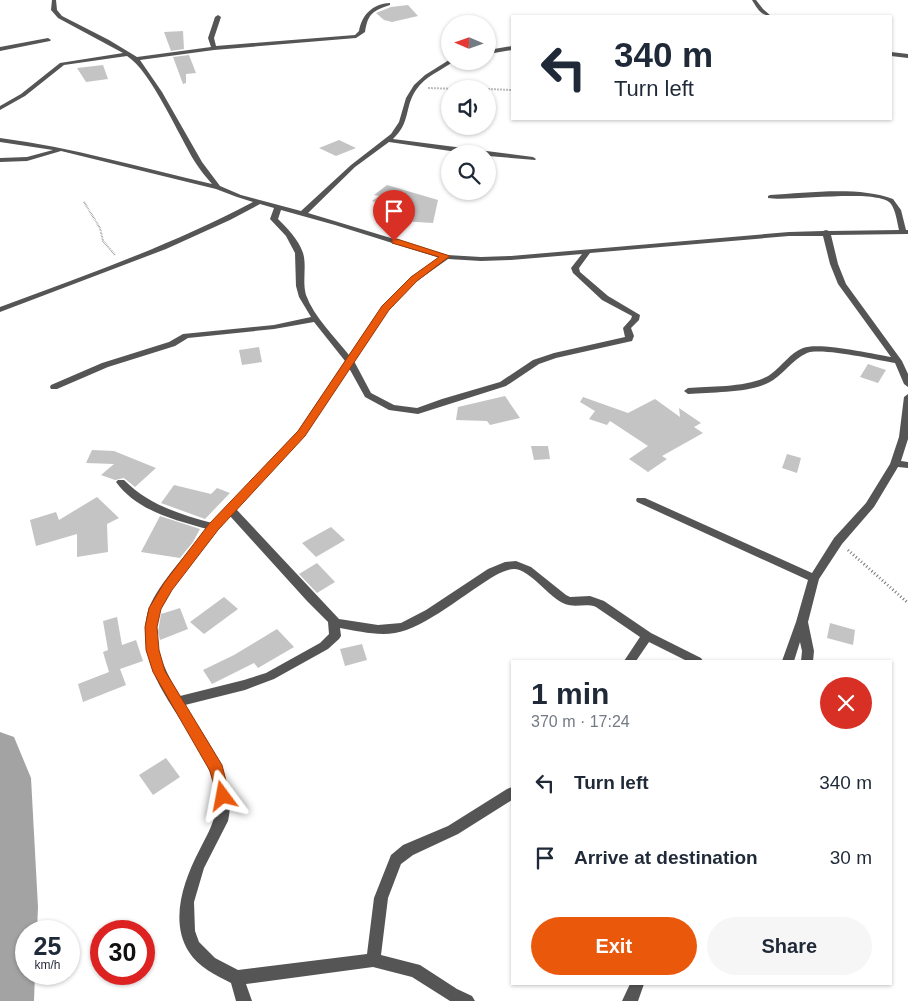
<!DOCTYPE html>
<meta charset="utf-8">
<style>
:root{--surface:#fff;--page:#f6f6f7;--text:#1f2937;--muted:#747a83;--accent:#ea580c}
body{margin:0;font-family:Helvetica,sans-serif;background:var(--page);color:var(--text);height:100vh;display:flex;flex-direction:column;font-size:19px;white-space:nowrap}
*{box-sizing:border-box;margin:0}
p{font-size:16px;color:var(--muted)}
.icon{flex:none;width:28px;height:28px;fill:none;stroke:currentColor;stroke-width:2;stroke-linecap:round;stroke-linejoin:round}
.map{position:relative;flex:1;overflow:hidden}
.side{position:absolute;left:511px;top:660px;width:381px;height:325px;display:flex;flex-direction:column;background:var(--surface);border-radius:0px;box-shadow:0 1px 4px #0004}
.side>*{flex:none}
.hud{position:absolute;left:511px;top:15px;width:381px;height:105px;border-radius:0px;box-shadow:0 1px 4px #0004;background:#fff;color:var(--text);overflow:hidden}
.needle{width:32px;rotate:272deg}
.controls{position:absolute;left:441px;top:15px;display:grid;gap:10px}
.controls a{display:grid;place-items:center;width:55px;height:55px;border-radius:50%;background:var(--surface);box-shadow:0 1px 4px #0004;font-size:25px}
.speed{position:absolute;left:15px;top:920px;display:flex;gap:10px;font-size:25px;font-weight:700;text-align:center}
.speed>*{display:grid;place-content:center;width:65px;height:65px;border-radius:50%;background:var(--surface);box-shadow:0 1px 4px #0004;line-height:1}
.speed small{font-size:12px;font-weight:400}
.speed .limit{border:8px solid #d22;background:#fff;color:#111}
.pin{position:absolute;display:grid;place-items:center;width:42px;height:42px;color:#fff;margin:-51px -21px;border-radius:50% 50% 50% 0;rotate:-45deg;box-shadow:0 0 5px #0007}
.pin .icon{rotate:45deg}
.me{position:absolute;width:55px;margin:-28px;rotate:347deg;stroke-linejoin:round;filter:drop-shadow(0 0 4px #0008)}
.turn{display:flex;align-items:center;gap:18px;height:105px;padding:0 20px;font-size:22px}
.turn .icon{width:65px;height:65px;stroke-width:2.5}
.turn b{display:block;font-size:35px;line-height:42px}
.round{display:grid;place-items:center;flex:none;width:52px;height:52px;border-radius:26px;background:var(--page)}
.head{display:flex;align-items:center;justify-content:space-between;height:85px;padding:0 20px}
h1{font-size:30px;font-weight:600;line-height:38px}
.cta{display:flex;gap:10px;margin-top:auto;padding:10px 20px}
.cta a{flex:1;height:58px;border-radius:30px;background:var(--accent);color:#fff;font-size:20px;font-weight:600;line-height:58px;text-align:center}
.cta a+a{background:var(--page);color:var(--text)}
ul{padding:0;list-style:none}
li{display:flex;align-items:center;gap:15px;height:75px;padding:0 20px}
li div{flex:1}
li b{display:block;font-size:19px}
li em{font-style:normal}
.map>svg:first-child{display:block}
</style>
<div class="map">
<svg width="908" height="1001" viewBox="0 0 908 1001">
<rect width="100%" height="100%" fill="#fff"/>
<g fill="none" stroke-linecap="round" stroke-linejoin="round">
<path fill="#a3a3a3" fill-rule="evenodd" d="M0,732L14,737L31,778L38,907L37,931H26V974H35L34,1001H0Z"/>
</g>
<g fill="#c4c4c4">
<path d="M408,5L418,16L392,22L384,20L376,13L391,7Z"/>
<path d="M183,31L184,49L171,51L164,32Z"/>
<path d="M189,55L196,73L186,74V83L183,84L173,57Z"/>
<path d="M103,65L108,79L86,82L77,68Z"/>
<path d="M339,140L356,148L336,156L319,148Z"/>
<path d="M387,185L438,200L433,223L400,221L407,212L372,201L379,196L374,195Z"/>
<path d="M259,347L262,362L242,365L239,350Z"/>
<path d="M868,364L886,370L878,383L860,377Z"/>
<path d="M505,396L520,418L490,425L487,421L456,420L458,407Z"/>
<path d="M583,397L628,413L655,399L680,417L679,408L701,423L694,427L703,433L662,456L667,459L648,472L629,459L648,446L610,421L607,425L589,419L595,411L580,402Z"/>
<path d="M531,446H548L550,459L534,460Z"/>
<path d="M92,450L114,451L156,468L135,487L124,478L115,480L101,475L114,464L86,463Z"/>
<path d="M787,454L801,458L797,473L782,468Z"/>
<path d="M174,485L211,494L217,488L230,493L205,519L161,503Z"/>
<path d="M97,497L119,518L107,524L108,552L77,557V534L36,546L30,520L56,512L59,520Z"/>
<path d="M160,516L200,529L193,542L180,558L141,552Z"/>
<path d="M331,527L345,540L316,557L302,543Z"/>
<path d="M317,563L335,582L317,593L299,574Z"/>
<path d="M224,597L238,609L204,634L190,622Z"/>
<path d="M180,608L188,629L160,640L158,632L161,614Z"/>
<path d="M117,617L122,645L136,640L143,661L120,669L126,685L83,702L78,684L109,672L103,652L108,650L103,621Z"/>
<path d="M830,623L855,630L853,645L827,638Z"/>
<path d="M277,629L294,647L258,668L254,663L212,684L203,670L234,655Z"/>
<path d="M362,644L367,660L345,666L340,649Z"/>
<path d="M166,758L180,777L153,795L139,775Z"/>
</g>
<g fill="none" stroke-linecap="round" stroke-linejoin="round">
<g stroke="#777" stroke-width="2" stroke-dasharray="0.5 1" stroke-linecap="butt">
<path d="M428,88L458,89"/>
<path d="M488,89L512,90"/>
<path d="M84,202L100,228L103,241L115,255"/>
</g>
<path stroke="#777" stroke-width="3" stroke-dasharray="1 2.5" stroke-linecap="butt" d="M848,550L908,603"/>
<g fill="#555" fill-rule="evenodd">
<path d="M52,0H56L57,10L62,16L109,40L137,57L211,47L208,38L215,17L218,15L221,17L214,38L216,46L355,35L359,31C362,15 372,4 390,3V5C373,11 368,13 365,32L356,38L214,50L140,60L162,92L202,162L220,186L241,195L301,211L351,165L391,134L399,122L406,98L414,85L425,75L449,60L454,61C441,71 425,76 416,90C404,108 411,122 393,139L533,157L536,159L535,160L488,156V154H471L389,142L355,167L308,213L447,255L481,257L511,256L789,232L823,231L826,230L829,231L899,230C897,222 896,211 891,204C879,188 789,202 768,198V196L770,195C806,193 859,186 893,199L901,210L906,230H908V234L831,235L838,264L846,284L902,361L908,374V387L904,384L895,363C877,360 821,347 807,353C791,360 783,376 768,383C747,393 712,392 688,394L684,391L688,388C711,386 752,388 771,374C782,366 790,353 803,348C820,342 872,354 891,357L838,284L830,264L823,236H789L590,253L579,268L580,272L608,296L640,315L639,320L631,328L634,336L632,341L556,358L539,364L506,386L418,414L389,410L365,397L349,368L304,435L236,509L339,619L378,625L401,623L426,610L488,569L505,562L516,561L531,567L566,595L570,597L590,596L604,601L651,633L701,658L703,661H687L649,642L636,661H624L640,637L596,607C586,603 575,608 565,604C549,598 530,569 514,569C508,569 502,572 496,575C468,591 424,629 395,633C377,636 358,631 340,628L341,636L339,639L328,649L274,679L245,690L185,705C206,740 238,778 228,821L204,868L194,902L195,931L199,942L215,958L238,970L367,954L374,898L391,855L403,845L448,826L507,789L512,787V800L458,834L413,855L401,864L388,898L381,955L420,965L457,989L472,996L475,1001H450L412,977L373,967L246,984L252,1001H236L231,983C216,975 198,967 189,952C169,921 184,880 199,851C208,833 219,816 216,795C212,769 200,752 187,730C176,712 160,690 153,671C145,651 142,628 149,608C158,584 191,549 207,529C175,520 137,511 116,482L118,480H124C149,505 179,514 212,523L298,431L345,361L314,322L274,329L188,338L175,346L108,367L57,389H51L50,387L51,385L102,363L169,342L183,334L274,325L311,317L299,297L296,286L295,253L286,236L270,219L274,208L260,204L230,220L166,249L0,312V307C86,275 172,245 253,202L237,197L216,189L61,151L27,161L0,162V158L27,157L53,150L0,142V138C72,147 141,168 212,184C206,177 200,170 195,162C179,136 151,71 127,56L64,65L25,96L0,110V106L21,94L60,63L123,53L58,18L51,10ZM281,210L335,225L440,258L411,277L382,306L349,355C335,337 314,317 306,295C302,281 307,266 303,253C299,240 287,228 278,219ZM582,254L571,268L573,273L602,300L632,316L631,319L623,328L625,337L554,353L533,360L500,382L442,399L417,408L394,405L371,393L354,361L388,310L417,281L448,259L481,261L511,260ZM230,516L307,601L328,622L329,634L320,643L266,673L244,680L180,696C164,669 149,641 160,609C166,593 179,580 189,567C202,550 215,532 230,516Z"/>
<path d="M752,0H756L763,9L771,16C761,16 757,8 752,0Z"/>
<path d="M48,38L51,40L50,41L0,51V47Z"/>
<path d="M512,46V50L488,54V50Z"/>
<path d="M891,52L908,54V58L891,56Z"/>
<path d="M908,394V439L901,461L908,462V468L898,467L874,507L842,544L819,579L808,622L814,651L813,661H801L802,651L800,642L794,661H782L796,622L808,580L637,502L636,500L637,498H645L812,573L834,538L866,503L890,464L899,437L904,397Z"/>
<path d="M630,984H644L638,1001H622Z"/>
</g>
</g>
<path fill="#ea580c" stroke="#983908" d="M392,239H397L450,256L417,281L389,310L305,436L218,530L172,590L161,609L157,627L159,650L165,671L222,765L230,796L228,800L223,802L218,800L210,771L153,672L146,650L145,627L149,608L164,583L209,524L298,431L382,306L411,277L439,257L392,243Z"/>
</svg>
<div class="controls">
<a><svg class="needle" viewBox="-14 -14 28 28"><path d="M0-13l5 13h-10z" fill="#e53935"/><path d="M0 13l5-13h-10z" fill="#747a83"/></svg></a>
<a><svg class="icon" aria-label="sound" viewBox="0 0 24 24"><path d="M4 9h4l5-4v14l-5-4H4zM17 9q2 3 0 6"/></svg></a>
<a><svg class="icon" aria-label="search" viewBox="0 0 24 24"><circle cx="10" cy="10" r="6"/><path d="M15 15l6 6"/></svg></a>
</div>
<div class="speed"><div>25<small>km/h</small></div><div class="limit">30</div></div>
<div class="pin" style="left:394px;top:241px;background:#d93025"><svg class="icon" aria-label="arrive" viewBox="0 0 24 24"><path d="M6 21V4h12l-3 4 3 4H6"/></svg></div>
<svg class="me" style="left:223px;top:796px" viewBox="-20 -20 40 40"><path d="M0-17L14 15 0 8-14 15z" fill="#ea580c" stroke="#fff" stroke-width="4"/></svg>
<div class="hud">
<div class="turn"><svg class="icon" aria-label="left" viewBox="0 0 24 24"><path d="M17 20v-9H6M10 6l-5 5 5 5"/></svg><div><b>340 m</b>Turn left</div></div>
</div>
<section class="side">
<div class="head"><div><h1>1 min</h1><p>370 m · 17:24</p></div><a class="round" style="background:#d93025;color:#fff"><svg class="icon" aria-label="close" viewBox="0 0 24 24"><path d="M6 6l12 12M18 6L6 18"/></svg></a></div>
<ul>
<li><svg class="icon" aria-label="left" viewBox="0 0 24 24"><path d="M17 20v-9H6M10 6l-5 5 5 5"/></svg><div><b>Turn left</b></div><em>340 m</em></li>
<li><svg class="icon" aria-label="arrive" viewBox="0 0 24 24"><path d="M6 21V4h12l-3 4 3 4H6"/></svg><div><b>Arrive at destination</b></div><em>30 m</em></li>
</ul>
<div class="cta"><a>Exit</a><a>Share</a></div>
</section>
</div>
